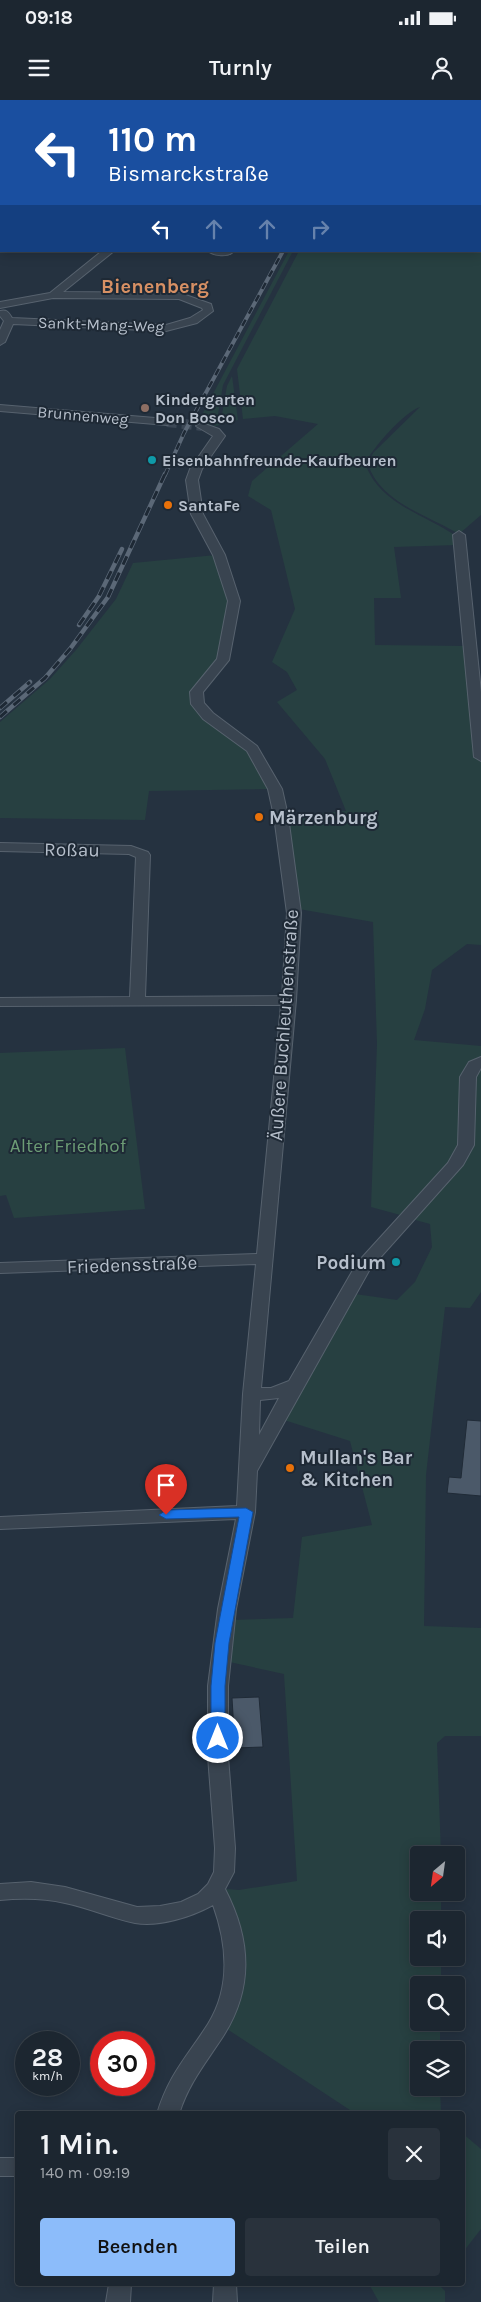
<!DOCTYPE html>
<html lang="de">
<meta charset="utf-8">
<style>
:root{--surface:#1c2630;--page:#29323c;--text:#f1f3f6;--muted:#a0a5ab;--line:#3a434c;--accent:#8cbcfa}
body{margin:0;font-family:Karla,sans-serif;background:var(--page);color:var(--text);height:100vh;display:flex;flex-direction:column;font-size:19px;white-space:nowrap}
*{box-sizing:border-box;margin:0}
p{font-size:16px;color:var(--muted)}
.icon{flex:none;width:28px;height:28px;fill:none;stroke:currentColor;stroke-width:2;stroke-linecap:round;stroke-linejoin:round}
.map{position:relative;flex:1;overflow:hidden}
.drawer{position:absolute;left:15px;top:2011px;width:450px;height:175px;display:flex;flex-direction:column;background:var(--surface);border-radius:5px;box-shadow:0 2px 12px #0003,0 0 0 1px var(--line)}
.drawer>*{flex:none}
.guide{position:absolute;left:0px;top:0px;width:481px;height:152px;box-shadow:0 2px 12px #0003,0 0 0 1px var(--line);background:#1a4fa0;color:#fff;overflow:hidden}
.needle{width:32px;rotate:209deg}
.buttons{position:absolute;left:410px;top:1746px;display:grid;gap:10px}
.buttons a{display:grid;place-items:center;width:55px;height:55px;border-radius:5px;background:var(--surface);box-shadow:0 2px 12px #0003,0 0 0 1px var(--line);font-size:25px}
.speed{position:absolute;left:15px;top:1931px;display:flex;gap:10px;font-size:25px;font-weight:700;text-align:center}
.speed>*{display:grid;place-content:center;width:65px;height:65px;border-radius:50%;background:var(--surface);box-shadow:0 2px 12px #0003,0 0 0 1px var(--line);line-height:1}
.speed small{font-size:12px;font-weight:400}
.speed .limit{border:8px solid #d22;background:#fff;color:#111}
.pin{position:absolute;display:grid;place-items:center;width:42px;height:42px;color:#fff;margin:-51px -21px;border-radius:50% 50% 50% 0;rotate:-45deg;box-shadow:0 0 5px #0007}
.pin .icon{rotate:45deg}
.me{position:absolute;width:55px;margin:-28px;rotate:0deg;stroke-linejoin:round;filter:drop-shadow(0 0 4px #0008)}
.turn{display:flex;align-items:center;gap:18px;height:105px;padding:0 25px;font-size:22px}
.turn .icon{width:65px;height:65px;stroke-width:2.5}
.turn b{display:block;font-size:35px;line-height:42px}
.lanes{display:flex;align-items:center;height:48px;padding:0 25px;background:#0003;justify-content:center;gap:25px;direction:ltr}
.lanes .off{opacity:.35}
.round{display:grid;place-items:center;flex:none;width:52px;height:52px;border-radius:5px;background:var(--page)}
.overview{display:flex;align-items:center;justify-content:space-between;height:85px;padding:0 25px}
h1{font-size:30px;font-weight:600;line-height:38px}
.cta{display:flex;gap:10px;margin-top:auto;padding:10px 25px}
.cta a{flex:1;height:58px;border-radius:5px;background:var(--accent);color:#111;font-size:20px;font-weight:600;line-height:58px;text-align:center}
.cta a+a{background:var(--page);color:var(--text)}
.status{display:flex;justify-content:space-between;align-items:center;height:35px;padding:0 25px;background:var(--surface);direction:ltr}
.status svg{height:14px;fill:currentColor}
header{display:flex;justify-content:space-between;align-items:center;height:65px;padding:0 25px;background:var(--surface);font-size:22px;font-weight:600}
.map>svg:first-child{display:block}
</style>
<div class="status"><b>09:18</b><svg viewBox="0 0 49 12"><path d="M0 12V9h3v3zM5 12V6h3v6zM10 12V3h3v9zM15 12V0h3v12zM26 1h20v11H26zM47 4h2v5h-2z"/></svg></div>
<header><svg class="icon" aria-label="menu" viewBox="0 0 24 24"><path d="M4 6h16M4 12h16M4 18h16"/></svg>Turnly<svg class="icon" aria-label="person" viewBox="0 0 24 24"><circle cx="12" cy="8" r="4"/><path d="M4 21q1-7 8-7t8 7"/></svg></header>
<div class="map">
<svg width="481" height="2202" viewBox="0 0 481 2202">
<rect width="100%" height="100%" fill="#253240"/>
<g fill="#274041">
<path d="M0,0H146L1,1L0,126Z"/>
<path d="M382,0H481V415L459,434C427,415 380,402 368,364L373,353L420,307C404,312 373,348 365,363C379,404 424,414 456,436L457,445L394,447L401,498H374L375,545L466,546L478,656L481,662V845L467,844L432,870L425,909L414,940L481,946V957L468,962C455,991 465,1014 461,1043C457,1067 421,1098 404,1116L371,1107L377,944L373,822L299,809L285,716L346,711L325,659L277,602L297,590L287,572L272,562L295,509L271,410L248,396L252,381L318,324L275,316L243,319L237,269L299,151H480V1Z"/>
<path d="M289,151H293L223,285L217,320L209,326L197,324Z"/>
<path d="M232,276L238,320L212,327L221,320L227,286Z"/>
<path d="M216,455L231,501L220,560L195,604L248,649L270,689L149,691L145,720L0,718V622L50,579L76,550L116,499L133,463Z"/>
<path d="M125,948L145,1109L14,1118L6,1095L0,1096V953Z"/>
<path d="M481,967V1192L470,1208L445,1207L426,1375L424,1526L481,1528V1636H445L437,1643L441,1755H419V1792L441,1793V1820H419V1858H441V1885H419V1922L440,1923V1950H419V1988H440L441,2014H356L224,1927C228,1919 234,1911 237,1903C252,1866 240,1824 226,1789L239,1790L297,1781L284,1574L225,1561L231,1520L293,1518L302,1437L372,1425L350,1341L284,1320L342,1220L355,1194L397,1200L415,1182L432,1147L430,1124L412,1119L459,1066L473,976Z"/>
<path d="M462,2033L481,2049V2129L463,2152Z"/>
<path d="M369,2184H438L445,2191V2202H379Z"/>
</g>
<g fill="#4b5969" stroke="#202b37">
<path d="M467,1320L481,1321V1396L447,1393L449,1377L461,1378Z"/>
<path d="M259,1597L263,1647L235,1648L232,1598Z"/>
</g>
<g fill="none" stroke-linecap="round" stroke-linejoin="round">
<path stroke="#3b4755" stroke-width="10" stroke-dasharray="10 5" stroke-linecap="butt" d="M167,322L202,326"/>
<g stroke="#57626e" stroke-width="2">
<g id="minor">
<path d="M102,151H114L63,192L180,193L211,204L213,211L197,223L166,231L13,224L5,242L0,245V230L4,221L0,216V211C7,209 9,213 12,218L166,225L190,218L203,210L202,208L179,199L53,198L0,208V202L50,193Z"/>
<path d="M208,151H233V152C228,157 214,156 208,151Z"/>
<path d="M0,305L167,319L173,322L167,325L0,311Z"/>
<path d="M202,323L219,329L225,336L202,369L198,380L203,414L225,455L240,501L229,560L203,592L204,603L213,613L257,646L282,689L288,716L301,813L296,900L261,1288H271L289,1281L357,1163L448,1063L458,1045L460,977L469,962L481,957V968L476,977L474,1045L463,1065L370,1169L257,1371L255,1412L236,1509L228,1586V1656L235,1748L234,1772L225,1789C252,1841 254,1891 220,1941C204,1965 188,1985 179,2014H157C169,1974 187,1957 208,1924C231,1887 227,1844 213,1805C191,1817 160,1827 135,1823C111,1818 89,1808 65,1803C43,1798 22,1798 0,1800V1784L31,1782L65,1787L137,1807L160,1806L181,1802L198,1794L208,1784L214,1772L215,1748L208,1656V1586L218,1509L236,1419L0,1429V1417L237,1406L243,1294L256,1164L0,1173V1163L257,1154L281,905L0,906V898L130,897L136,757L129,754L0,751V743L131,746L148,752L150,755L145,897L282,896L287,813L274,716L268,689L247,651L203,619L191,604L190,592L217,559L228,501L213,455L191,414L186,380L190,369L213,336L196,326ZM279,1298L259,1335L260,1300Z"/>
<path d="M459,431L465,435L481,592V661L474,657L453,435Z"/>
<rect x="0" y="2058" width="18" height="18"/>
<path d="M109,2184H131L130,2202H106Z"/>
<path d="M214,2184H236L237,2202H213Z"/>
</g>
</g>
<g stroke="#434d59" stroke-width="28">
<g id="primary">
<path d="M163,1L165,0"/>
<path d="M0,133L1,132"/>
</g>
</g>
<use href="#minor" fill="#394450" fill-rule="evenodd"/>
<use href="#primary" stroke="#576370" stroke-width="26"/>
<g stroke="#5b6877" stroke-width="4">
<path id="rail-far1" d="M165,375L184,333L283,151"/>
</g>
<g stroke="#5b6877" stroke-width="4.5">
<g id="rail">
<path d="M79,525L99,496L122,449"/>
<path d="M0,608L30,582"/>
<path d="M0,617L45,578L70,549L108,497L165,374"/>
</g>
</g>
<use href="#rail-far1" stroke="#1e2935" stroke-width="2.5" stroke-dasharray="7" stroke-linecap="butt"/>
<use href="#rail" stroke="#1e2935" stroke-width="3" stroke-dasharray="9" stroke-linecap="butt"/>
</g>
<path fill="#1a73e8" stroke="#114b97" d="M246,1408L253,1412L229,1543L225,1586V1638L223,1642H213L211,1638V1586L215,1543L239,1417L166,1419L159,1415L166,1410Z"/>
<circle fill="#8d6e63" stroke="#1e2935" stroke-width="2" cx="145" cy="308" r="5"/>
<g fill="#0f9aa8" stroke="#1e2935" stroke-width="2">
<circle cx="152" cy="360" r="5"/>
<circle cx="396" cy="1162" r="5"/>
</g>
<g fill="#e8710a" stroke="#1e2935" stroke-width="2">
<circle cx="168" cy="405" r="5"/>
<circle cx="259" cy="717" r="5"/>
<circle cx="290" cy="1368" r="5"/>
</g>
<g text-anchor="middle" stroke-width="4" stroke-linejoin="round" paint-order="stroke">
<g font-size="16" fill="#b6bfcb" stroke="#1e2935">
<text transform="translate(101 224) rotate(2)" y="6">Sankt-Mang-Weg</text>
<text transform="translate(83 315) rotate(5)" y="6">Brunnenweg</text>
</g>
<g font-size="16" font-weight="bold" fill="#b6bfcb" stroke="#1e2935" text-anchor="start">
<text x="155" y="305">Kindergarten<tspan x="155" dy="18">Don Bosco</tspan></text>
<text x="162" y="366">Eisenbahnfreunde-Kaufbeuren</text>
<text x="178" y="411">SantaFe</text>
</g>
<g font-size="19" font-weight="bold" fill="#b6bfcb" stroke="#1e2935" text-anchor="start">
<text x="269" y="724">Märzenburg</text>
<text x="386" y="1169" text-anchor="end">Podium</text>
<text x="300" y="1364">Mullan's Bar<tspan x="300" dy="22">&amp; Kitchen</tspan></text>
</g>
<g font-size="19" fill="#b6bfcb" stroke="#1e2935">
<text transform="translate(72 749) rotate(1)" y="7">Roßau</text>
<text transform="translate(283 925) rotate(-86)" y="7">Äußere Buchleuthenstraße</text>
<text transform="translate(132 1164) rotate(-2)" y="7">Friedensstraße</text>
</g>
<g font-size="19" fill="#6c9c75" stroke="#1e2935">
<text x="68" y="1052">Alter Friedhof</text>
</g>
<g font-size="20" font-weight="bold" fill="#d79064" stroke="#1e2935">
<text x="155" y="193">Bienenberg</text>
</g>
</g>
</svg>
<div class="buttons">
<a><svg class="needle" viewBox="-14 -14 28 28"><path d="M0-13l5 13h-10z" fill="#e53935"/><path d="M0 13l5-13h-10z" fill="#a0a5ab"/></svg></a>
<a><svg class="icon" aria-label="sound" viewBox="0 0 24 24"><path d="M4 9h4l5-4v14l-5-4H4zM17 9q2 3 0 6"/></svg></a>
<a><svg class="icon" aria-label="search" viewBox="0 0 24 24"><circle cx="10" cy="10" r="6"/><path d="M15 15l6 6"/></svg></a>
<a><svg class="icon" aria-label="layers" viewBox="0 0 24 24"><path d="M12 4l9 5-9 5-9-5zM3 14l9 5 9-5"/></svg></a>
</div>
<div class="speed"><div>28<small>km/h</small></div><div class="limit">30</div></div>
<div class="pin" style="left:166px;top:1415px;background:#d93025"><svg class="icon" aria-label="arrive" viewBox="0 0 24 24"><path d="M6 21V4h12l-3 4 3 4H6"/></svg></div>
<svg class="me" style="left:218px;top:1638px" viewBox="-20 -20 40 40"><circle r="17" fill="#1a73e8" stroke="#fff" stroke-width="3"/><path d="M0-11L8 9 0 5-8 9z" fill="#fff"/></svg>
<div class="guide">
<div class="turn"><svg class="icon" aria-label="left" viewBox="0 0 24 24"><path d="M17 20v-9H6M10 6l-5 5 5 5"/></svg><div><b>110 m</b>Bismarckstraße</div></div>
<div class="lanes"><svg class="icon" aria-label="left" viewBox="0 0 24 24"><path d="M17 20v-9H6M10 6l-5 5 5 5"/></svg><svg class="icon off" aria-label="ahead" viewBox="0 0 24 24"><path d="M12 20V5M6 11l6-6 6 6"/></svg><svg class="icon off" aria-label="ahead" viewBox="0 0 24 24"><path d="M12 20V5M6 11l6-6 6 6"/></svg><svg class="icon off" aria-label="right" viewBox="0 0 24 24"><path d="M7 20v-9h11M14 6l5 5-5 5"/></svg></div>
</div>
<section class="drawer">
<div class="overview"><div><h1>1 Min.</h1><p>140 m · 09:19</p></div><a class="round"><svg class="icon" aria-label="close" viewBox="0 0 24 24"><path d="M6 6l12 12M18 6L6 18"/></svg></a></div>
<div class="cta"><a>Beenden</a><a>Teilen</a></div>
</section>
</div>
